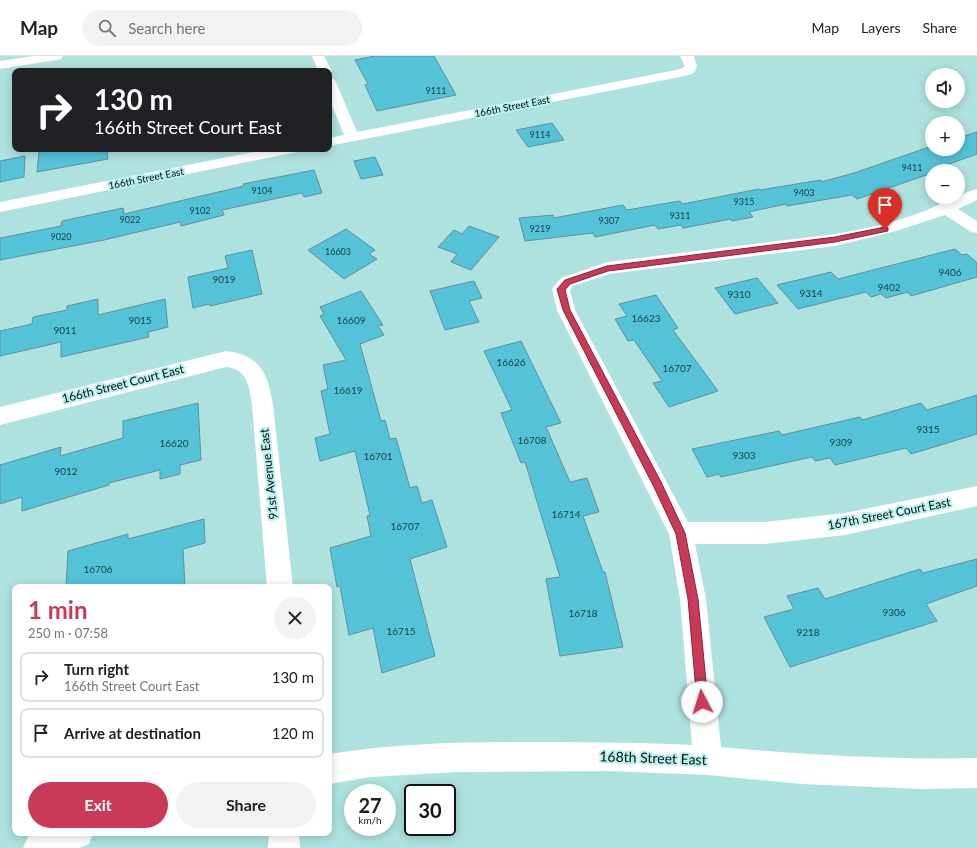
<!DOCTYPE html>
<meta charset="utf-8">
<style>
:root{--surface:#fff;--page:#f2f2f2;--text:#202124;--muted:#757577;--line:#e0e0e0;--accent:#c93a59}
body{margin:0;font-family:Lato,sans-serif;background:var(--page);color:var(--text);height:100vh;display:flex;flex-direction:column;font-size:15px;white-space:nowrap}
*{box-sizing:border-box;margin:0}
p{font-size:13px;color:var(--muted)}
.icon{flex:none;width:22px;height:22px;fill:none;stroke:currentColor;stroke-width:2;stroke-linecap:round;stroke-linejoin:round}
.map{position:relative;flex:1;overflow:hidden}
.panel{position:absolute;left:12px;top:528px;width:320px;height:252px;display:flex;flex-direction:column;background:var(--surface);border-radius:8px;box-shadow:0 2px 10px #0003}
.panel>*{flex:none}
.guide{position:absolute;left:12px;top:12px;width:320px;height:84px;border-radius:8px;box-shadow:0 2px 10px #0003;background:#202124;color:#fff;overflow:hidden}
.tools{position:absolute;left:925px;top:12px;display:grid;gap:8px}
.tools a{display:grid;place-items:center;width:40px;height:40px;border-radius:50%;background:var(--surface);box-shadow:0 2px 10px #0003;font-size:20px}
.speed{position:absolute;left:344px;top:728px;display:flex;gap:8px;font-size:20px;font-weight:700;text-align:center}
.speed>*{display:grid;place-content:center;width:52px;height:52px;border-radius:50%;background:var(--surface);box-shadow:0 2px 10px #0003;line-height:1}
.speed small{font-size:10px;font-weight:400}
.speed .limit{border:2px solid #111;border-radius:6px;background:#fff;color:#111}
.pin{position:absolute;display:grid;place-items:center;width:34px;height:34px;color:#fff;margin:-41px -17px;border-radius:50% 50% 50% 0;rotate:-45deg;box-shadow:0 0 4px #0007}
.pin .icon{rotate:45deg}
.me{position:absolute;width:44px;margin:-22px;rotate:355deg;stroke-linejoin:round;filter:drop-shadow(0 0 3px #0008)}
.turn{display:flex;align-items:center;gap:14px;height:84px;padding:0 16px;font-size:18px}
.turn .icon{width:52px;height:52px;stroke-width:2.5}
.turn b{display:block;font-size:28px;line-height:34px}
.round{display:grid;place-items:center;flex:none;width:42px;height:42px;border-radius:21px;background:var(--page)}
.summary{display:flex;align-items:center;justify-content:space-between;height:68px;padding:0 16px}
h1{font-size:24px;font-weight:700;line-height:30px;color:var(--accent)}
.button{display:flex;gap:8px;margin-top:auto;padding:8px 16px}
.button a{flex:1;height:46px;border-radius:24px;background:var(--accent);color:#fff;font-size:16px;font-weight:700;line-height:46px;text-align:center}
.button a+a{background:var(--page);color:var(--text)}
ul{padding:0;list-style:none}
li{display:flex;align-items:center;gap:12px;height:50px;margin:0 8px 6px;padding:0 8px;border:2px solid var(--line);border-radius:8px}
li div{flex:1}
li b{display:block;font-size:15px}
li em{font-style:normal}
header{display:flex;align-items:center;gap:24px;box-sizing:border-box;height:56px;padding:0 20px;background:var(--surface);border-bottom:1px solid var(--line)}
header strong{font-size:19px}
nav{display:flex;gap:22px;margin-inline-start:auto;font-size:14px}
.search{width:280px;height:36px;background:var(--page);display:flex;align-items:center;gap:10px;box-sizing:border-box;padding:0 14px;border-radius:22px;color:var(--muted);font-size:15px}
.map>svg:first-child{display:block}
</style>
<header>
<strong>Map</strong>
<div class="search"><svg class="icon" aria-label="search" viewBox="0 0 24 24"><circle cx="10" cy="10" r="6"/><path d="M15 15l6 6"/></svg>Search here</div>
<nav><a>Map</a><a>Layers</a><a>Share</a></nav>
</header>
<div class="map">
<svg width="977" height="792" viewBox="0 0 977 792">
<rect width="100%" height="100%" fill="#ade2df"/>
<g fill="#54c2d7" stroke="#60909b">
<path d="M375,0H434L456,39L377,55L365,29L368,28L355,4Z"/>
<path d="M552,67L564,84L528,91L516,74Z"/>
<path d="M977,76V98L938,112L941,114L932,115V117L857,143L852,139L787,150L786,148L749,156L753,161L732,165L731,163L683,172L681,169L658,173L655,169L595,181L593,177L525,185L519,162L553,159L554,162L623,149L627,154L680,145L683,148L759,133L760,134L821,124V126L854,117L932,90V93H958V82Z"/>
<path d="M54,93H107L108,103L37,116L39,96Z"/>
<path d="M25,100L24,121L0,126V105Z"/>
<path d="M375,101L383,119L361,123L354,105Z"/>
<path d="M314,114L322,137L304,141L302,137L222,154L224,159L181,170L180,166L104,184L0,204V182L61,170L62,165L123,152L124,158L244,130L243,128Z"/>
<path d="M469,170L499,181L471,214L451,206L457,198L438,191L454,174L462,178Z"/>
<path d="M346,173L375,194L369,198L377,203L344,223L308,194Z"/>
<path d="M955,193L962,199L967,198L977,207V221L911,240L908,236L886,242L881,238L871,241L866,236L798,253L777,229L831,216L838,223Z"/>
<path d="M252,194L262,238L210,250L209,248L193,252L188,221L228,212L225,200Z"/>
<path d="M757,222L778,247L735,258L715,232Z"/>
<path d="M474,225L482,242L469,245L479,266L445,274L430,235Z"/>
<path d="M361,235L383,269L378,270L384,279L360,288L381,365L385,364L390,383L396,382L410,432L417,430L422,447L432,444L447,491L410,503L435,600L382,617L373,572L349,579L340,530L337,531L330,492L371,480L367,460L370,459L355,395L320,405L315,382L330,378L321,335L328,333L323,309L346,304L320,260L324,258L320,251Z"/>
<path d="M656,239L678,272L673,274L718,335L669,351L653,327L662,325L634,284L628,285L615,263L627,260L619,248Z"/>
<path d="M98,243V259L165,243L168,271L148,276L149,281L61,301V286L0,300V275L32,268L33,261L67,254V250Z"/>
<path d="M521,285L561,367L546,371L570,426L587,422L599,456L583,460L603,516H605L623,591L560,600L546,523L560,521L525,406L521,407L501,357L512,354L484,295Z"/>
<path d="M977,339V378L911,398L906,392L835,409L830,402L815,405L812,401L721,421L719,418L707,421L692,393L779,375L782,379L860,361L862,364L921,347L927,354Z"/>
<path d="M198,347L201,404L180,409V418L160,423V414L109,427V429L22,455V441L0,448V409L61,391L60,400L123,382V365Z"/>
<path d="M204,463L205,487L183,493L185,531H66L68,495L128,478V483Z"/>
<path d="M977,503V530L926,548L937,565L790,611L764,561L794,553L787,540L818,532L825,543L920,513L923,517Z"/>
</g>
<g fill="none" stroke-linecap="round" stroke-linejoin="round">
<g fill="#fff" fill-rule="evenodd">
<path d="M33,0H63L61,3L57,4L0,13V5Z"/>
<path d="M312,0H324L332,15L330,18L329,15H318Z"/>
<path d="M680,0H694L697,10L694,17L685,20L329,90V82L344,79L329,42V22L334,23L336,26L357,76L681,13L685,10Z"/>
<path d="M269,93H299L297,96L292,97L0,156V146Z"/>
<path d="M977,133V144L958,153L977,165V177L971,176L945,159L896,175L835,190L609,218L573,230L570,234L575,254L688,466H765L845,457L977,430V450L845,479L765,488H695L706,543L721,691C806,699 891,704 977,702V732L922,733L801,728L708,719L609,715L458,716L371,721L329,728V698C392,688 453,686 516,686C575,686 633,686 692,689L680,543L669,478L557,254L552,233L561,222L607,206L835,178C864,173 892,167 919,157C939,150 957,138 977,133Z"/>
<path d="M226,295C261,299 268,318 273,349L293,531H267L252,349C249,331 248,313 226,311L0,369V351Z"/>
<path d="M37,777H93L89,788L79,792H23L28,781Z"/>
<path d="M269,777H299L300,792H268Z"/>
</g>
</g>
<path fill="#c93a59" stroke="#83263a" d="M885,171L888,172V175L835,186L608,215L570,228L565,234L570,254L661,426L685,477L698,543L708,646L707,650L702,651L698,650L697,646L688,543L676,478L654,431L563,254L557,233L565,224L607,210L835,181Z"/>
<g text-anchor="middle" stroke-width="4" stroke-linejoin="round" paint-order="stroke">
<g font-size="9" fill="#163f43">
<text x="436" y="38">9111</text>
<text x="540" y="82">9114</text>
<text x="912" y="115">9411</text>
<text x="262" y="138">9104</text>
<text x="804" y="140">9403</text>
<text x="744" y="149">9315</text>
<text x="200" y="158">9102</text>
<text x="680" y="163">9311</text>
<text x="130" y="167">9022</text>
<text x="609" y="168">9307</text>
<text x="540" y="176">9219</text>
<text x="61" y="184">9020</text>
<text x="338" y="199">16603</text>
</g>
<g font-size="10" fill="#011312" stroke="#baefec">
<text transform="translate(512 50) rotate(-11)" y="4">166th Street East</text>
<text transform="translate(146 122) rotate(-11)" y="4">166th Street East</text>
</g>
<g font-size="10" fill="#163f43">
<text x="950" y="220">9406</text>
<text x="224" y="227">9019</text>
<text x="889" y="235">9402</text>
<text x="811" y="241">9314</text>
<text x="739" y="242">9310</text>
<text x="646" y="266">16623</text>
<text x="140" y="268">9015</text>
<text x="351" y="268">16609</text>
<text x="65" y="278">9011</text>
<text x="511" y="310">16626</text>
<text x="677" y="316">16707</text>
<text x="348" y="338">16619</text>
<text x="928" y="377">9315</text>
<text x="532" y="388">16708</text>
<text x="841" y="390">9309</text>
<text x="174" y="391">16620</text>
<text x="744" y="403">9303</text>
<text x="378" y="404">16701</text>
<text x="66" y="419">9012</text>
<text x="566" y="462">16714</text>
<text x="405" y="474">16707</text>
<text x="98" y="517">16706</text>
<text x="894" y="560">9306</text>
<text x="583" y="561">16718</text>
<text x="401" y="579">16715</text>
<text x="808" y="580">9218</text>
</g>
<g font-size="12" fill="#011312" stroke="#baefec">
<text transform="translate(123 328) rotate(-14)" y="4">166th Street Court East</text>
<text transform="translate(269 418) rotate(-96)" y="4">91st Avenue East</text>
<text transform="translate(889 458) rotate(-11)" y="4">167th Street Court East</text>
</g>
<g font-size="14" fill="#011312" stroke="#baefec">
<text transform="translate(653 702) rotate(2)" y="5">168th Street East</text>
</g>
</g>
</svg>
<div class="tools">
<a><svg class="icon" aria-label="sound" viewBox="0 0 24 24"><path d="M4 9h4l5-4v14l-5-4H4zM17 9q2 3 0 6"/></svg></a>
<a>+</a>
<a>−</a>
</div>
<div class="speed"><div>27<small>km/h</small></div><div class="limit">30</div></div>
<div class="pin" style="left:885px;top:173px;background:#d93025"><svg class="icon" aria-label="arrive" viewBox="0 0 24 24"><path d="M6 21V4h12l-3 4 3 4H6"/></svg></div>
<svg class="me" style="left:702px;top:646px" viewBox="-20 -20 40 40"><circle r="19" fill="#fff"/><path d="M0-13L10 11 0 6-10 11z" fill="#c93a59"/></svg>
<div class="guide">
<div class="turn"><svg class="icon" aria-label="right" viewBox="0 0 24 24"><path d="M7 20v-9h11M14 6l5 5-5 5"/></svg><div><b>130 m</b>166th Street Court East</div></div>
</div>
<section class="panel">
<div class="summary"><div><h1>1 min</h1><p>250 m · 07:58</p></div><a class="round"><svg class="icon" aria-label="close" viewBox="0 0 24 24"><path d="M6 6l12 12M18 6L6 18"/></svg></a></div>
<ul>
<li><svg class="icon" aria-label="right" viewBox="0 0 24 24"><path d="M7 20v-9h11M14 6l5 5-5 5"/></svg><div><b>Turn right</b><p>166th Street Court East</p></div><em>130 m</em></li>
<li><svg class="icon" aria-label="arrive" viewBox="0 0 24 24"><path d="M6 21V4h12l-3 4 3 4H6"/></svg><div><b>Arrive at destination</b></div><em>120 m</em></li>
</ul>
<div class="button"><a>Exit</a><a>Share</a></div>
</section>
</div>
